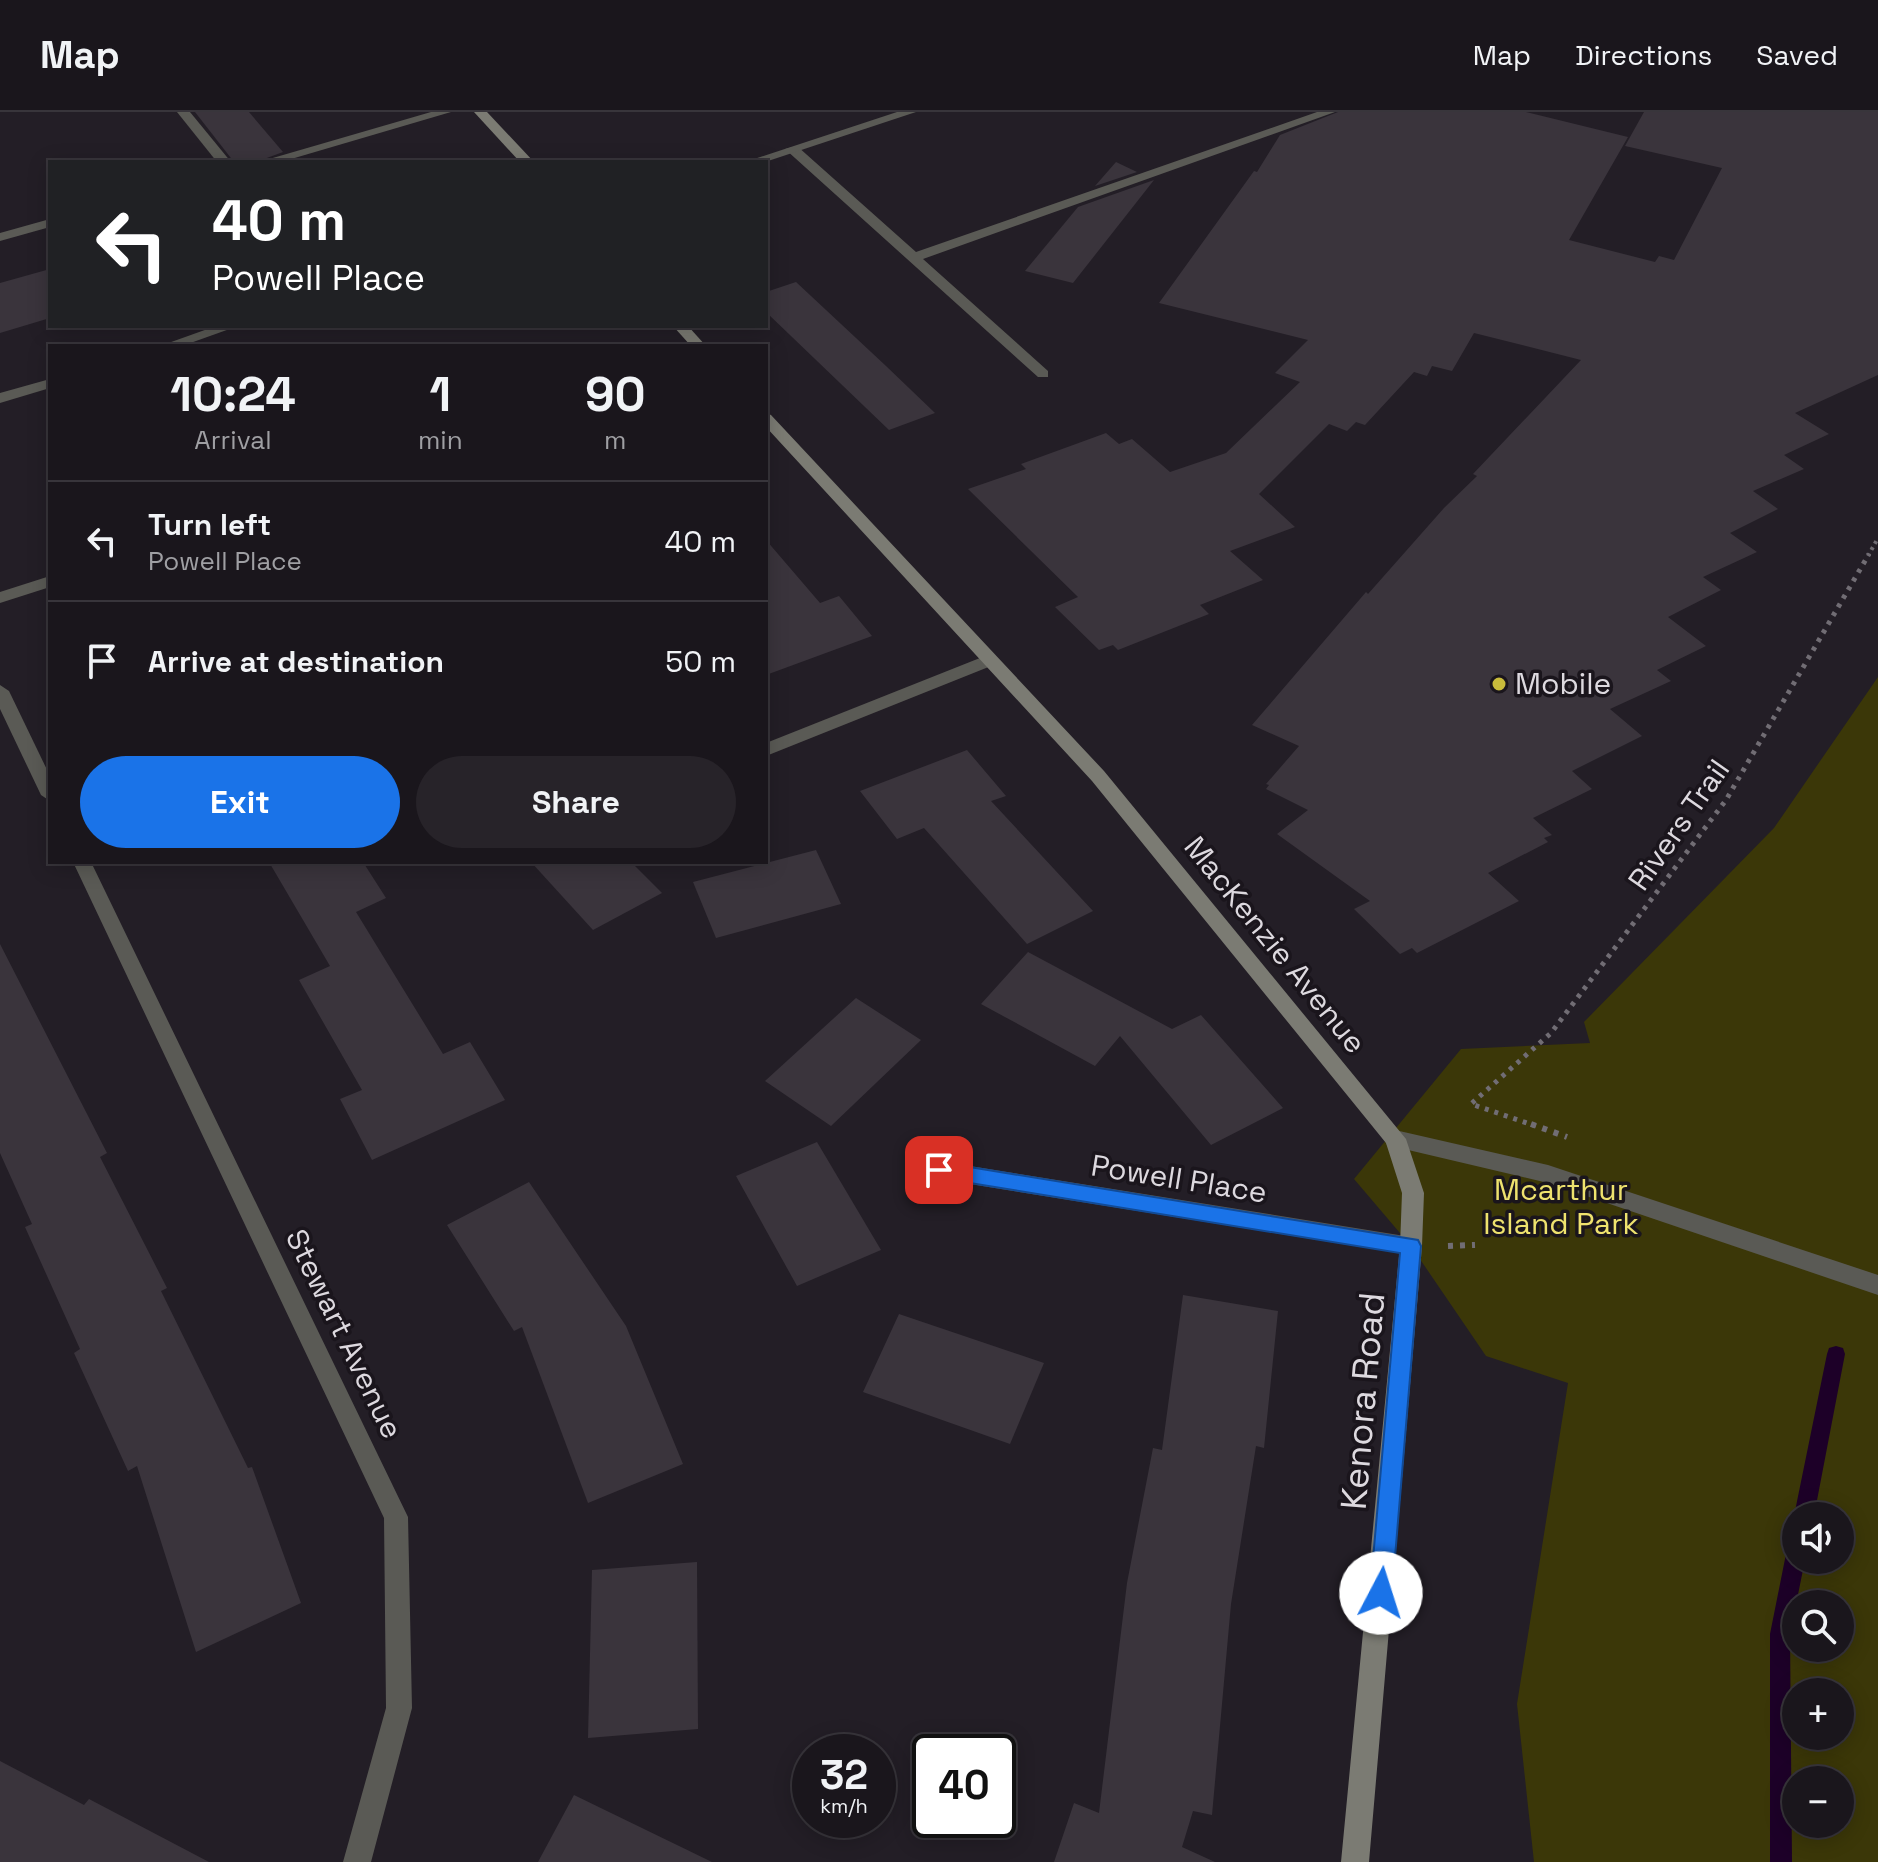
<!DOCTYPE html>
<meta charset="utf-8">
<style>
:root{--surface:#1a161c;--page:#272329;--text:#f1f3f6;--muted:#9f9fa3;--line:#38353b;--accent:#1a73e8}
body{margin:0;font-family:"Space Grotesk",sans-serif;background:var(--page);color:var(--text);height:100vh;display:flex;flex-direction:column;font-size:30px;white-space:nowrap}
*{box-sizing:border-box;margin:0}
p{font-size:26px;color:var(--muted)}
.icon{flex:none;width:44px;height:44px;fill:none;stroke:currentColor;stroke-width:2;stroke-linecap:round;stroke-linejoin:round}
.map{position:relative;flex:1;overflow:hidden}
.details{position:absolute;left:48px;top:232px;width:720px;height:520px;display:flex;flex-direction:column;background:var(--surface);border-radius:0px;box-shadow:0 4px 20px #0003,0 0 0 2px var(--line)}
.details>*{flex:none}
.guide{position:absolute;left:48px;top:48px;width:720px;height:168px;border-radius:0px;box-shadow:0 4px 20px #0003,0 0 0 2px var(--line);background:#202124;color:#fff;overflow:hidden}
.fabs{position:absolute;left:1782px;top:1390px;display:grid;gap:16px}
.fabs a{display:grid;place-items:center;width:72px;height:72px;border-radius:50%;background:var(--surface);box-shadow:0 4px 20px #0003,0 0 0 2px var(--line);font-size:40px}
.speed{position:absolute;left:792px;top:1622px;display:flex;gap:16px;font-size:40px;font-weight:700;text-align:center}
.speed>*{display:grid;place-content:center;width:104px;height:104px;border-radius:50%;background:var(--surface);box-shadow:0 4px 20px #0003,0 0 0 2px var(--line);line-height:1}
.speed small{font-size:20px;font-weight:400}
.speed .limit{border:4px solid #111;border-radius:12px;background:#fff;color:#111}
.pin{position:absolute;display:grid;place-items:center;width:68px;height:68px;color:#fff;margin:-34px;border-radius:16px;box-shadow:0 4px 12px #0006}
.me{position:absolute;width:88px;margin:-44px;rotate:5deg;stroke-linejoin:round;filter:drop-shadow(0 0 6px #0008)}
.turn{display:flex;align-items:center;gap:28px;height:168px;padding:0 32px;font-size:36px}
.turn .icon{width:104px;height:104px;stroke-width:2.5}
.turn b{display:block;font-size:56px;line-height:68px}
.eta{display:flex;justify-content:space-evenly;align-items:center;height:136px;text-align:center}
.eta b{font-size:48px;font-weight:700;line-height:56px}
.action{display:flex;gap:16px;margin-top:auto;padding:16px 32px}
.action a{flex:1;height:92px;border-radius:48px;background:var(--accent);color:#fff;font-size:32px;font-weight:700;line-height:92px;text-align:center}
.action a+a{background:var(--page);color:var(--text)}
ul{padding:0;list-style:none}
li{display:flex;align-items:center;gap:24px;height:120px;padding:0 32px;border-top:2px solid var(--line)}
li div{flex:1}
li b{display:block;font-size:30px}
li em{font-style:normal}
header{display:flex;align-items:center;gap:48px;box-sizing:border-box;height:112px;padding:0 40px;background:var(--surface);border-bottom:2px solid var(--line)}
header strong{font-size:38px}
nav{display:flex;gap:44px;margin-inline-start:auto;font-size:28px}
.map>svg:first-child{display:block}
</style>
<header>
<strong>Map</strong>
<nav><a>Map</a><a>Directions</a><a>Saved</a></nav>
</header>
<div class="map">
<svg width="1878" height="1750" viewBox="0 0 1878 1750">
<rect width="100%" height="100%" fill="#231e26"/>
<path fill="#3b3708" fill-rule="evenodd" d="M1878,565V1750H1534L1517,1592L1568,1271L1486,1244L1411,1134L1354,1067L1461,937L1590,931L1584,910L1774,716ZM1796,1404H1840V1448H1796ZM1796,1492H1840V1536H1796ZM1796,1580H1840V1624H1796ZM1796,1668H1840V1712H1796Z"/>
<g fill="none" stroke-linecap="round" stroke-linejoin="round">
<g fill="#1d0028" fill-rule="evenodd">
<path d="M1836,1234L1843,1236L1845,1242L1814,1404H1796V1408L1794,1404L1827,1242L1829,1236Z"/>
<path d="M1796,1433V1448H1805L1790,1522L1792,1750H1770V1522L1786,1442L1789,1435Z"/>
</g>
</g>
<g fill="#3a343c">
<path d="M195,0H249L283,40L256,50H234Z"/>
<path d="M1338,0H1526L1628,25L1569,128L1655,150L1659,144L1674,148L1722,56L1625,34L1644,0H1878V263L1795,301L1829,322L1784,343L1804,357L1753,379L1778,397L1730,421L1757,440L1703,465L1721,478L1668,505L1706,534L1657,558L1671,569L1610,597L1642,624L1572,659L1592,677L1533,706L1552,723L1544,726L1548,730L1488,761L1519,789L1417,841L1412,836L1400,842L1354,797L1370,789L1277,722L1308,698L1266,677L1269,673L1266,672L1299,634L1252,613L1366,480L1368,482L1444,396L1477,364L1473,362L1581,248L1474,221L1452,259L1432,254L1427,264L1414,260L1365,313L1356,310L1347,319L1329,312L1259,382L1295,415L1230,439L1263,468L1200,493L1209,502L1118,538L1113,533L1099,538L1055,495L1078,485L968,377L1026,357L1021,352L1106,321L1119,332L1132,327L1170,360L1226,341L1300,270L1275,261L1308,228L1159,191L1254,59L1257,60L1280,23Z"/>
<path d="M1116,50L1137,60L1095,74Z"/>
<path d="M1154,68L1073,171L1025,159L1078,95Z"/>
<path d="M50,157V206L0,221V171Z"/>
<path d="M796,170L886,254L935,301L889,318L766,200V180Z"/>
<path d="M766,428L820,491L839,484L872,524L766,563Z"/>
<path d="M967,638L1006,684L991,689L1093,799L1027,832L924,716L897,727L860,679Z"/>
<path d="M816,738L841,792L716,826L693,770Z"/>
<path d="M269,750H363L386,786L356,800L443,942L470,930L505,988L372,1048L340,987L362,978L299,868L330,854Z"/>
<path d="M531,750H631L662,781L593,818Z"/>
<path d="M0,832L107,1041L100,1045L167,1176L161,1179L248,1356L252,1355L301,1491L196,1540L137,1354L128,1359L74,1241L80,1237L25,1115L32,1112L0,1041Z"/>
<path d="M1028,840L1172,917L1201,903L1283,996L1211,1033L1120,924L1095,954L981,892Z"/>
<path d="M856,886L921,928L831,1014L765,969Z"/>
<path d="M817,1030L881,1138L797,1174L736,1064Z"/>
<path d="M529,1070L626,1214L683,1352L588,1391L522,1215L514,1219L447,1113Z"/>
<path d="M1183,1183L1278,1199L1264,1336L1256,1334L1231,1492L1212,1703L1193,1699L1182,1735L1215,1750H1054L1074,1691L1099,1701L1127,1471L1153,1336L1162,1338Z"/>
<path d="M899,1202L1044,1251L1010,1332L863,1280Z"/>
<path d="M697,1450L698,1617L588,1626L592,1458Z"/>
<path d="M0,1649L84,1693L89,1687L209,1750H0Z"/>
<path d="M574,1683L712,1750H538Z"/>
</g>
<g fill="none" stroke-linecap="round" stroke-linejoin="round">
<path stroke="#716d74" stroke-width="4" stroke-dasharray="3 4" stroke-linecap="butt" d="M1868,444L1878,426"/>
<path stroke="#716d74" stroke-width="5" stroke-dasharray="4 6" stroke-linecap="butt" d="M1536,1014L1471,992L1551,921L1726,688L1869,442"/>
<g stroke="#716d74" stroke-width="6" stroke-dasharray="5 7" stroke-linecap="butt">
<path d="M1531,1012L1567,1025"/>
<path d="M1448,1134L1475,1133"/>
</g>
<g fill="#5a5a55" fill-rule="evenodd">
<path d="M177,0H190L231,50H217Z"/>
<path d="M1317,0H1335L923,147L1048,259V265H1038L785,37L797,34L916,140Z"/>
<path d="M216,214H238L182,234H160Z"/>
<path d="M50,267V276L0,291V281Z"/>
<path d="M1395,1018L1548,1053L1878,1163V1183L1548,1071L1387,1033L1384,1027L1387,1021Z"/>
</g>
<g fill="#5a5a55" fill-rule="evenodd">
<path d="M431,0H451L281,50H259Z"/>
<path d="M897,0H916L765,50H745Z"/>
<path d="M50,107V115L0,129V121Z"/>
<path d="M50,464V475L0,491V480Z"/>
<path d="M990,542L999,548L996,552L766,644V631Z"/>
<path d="M0,573L9,579L50,664V689L41,683L0,597Z"/>
<path d="M73,750H91L408,1405L412,1596L371,1750H343L386,1596L384,1406Z"/>
<path d="M939,1049L1411,1125L1419,1127L1422,1134L1419,1141L1411,1143L939,1067L931,1064L928,1058L931,1052Z"/>
</g>
<g fill="#7b7b73" fill-rule="evenodd">
<path d="M474,0H487L534,50H520Z"/>
<path d="M673,214H688L706,234H691Z"/>
<path d="M766,301L771,303L1104,659L1406,1027L1424,1081L1422,1134L1369,1750H1341L1400,1134L1402,1081L1386,1031L1092,669L766,315Z"/>
</g>
</g>
<path fill="#1a73e8" stroke="#114b97" stroke-width="2" d="M939,1050L1418,1128L1421,1134L1392,1481L1389,1489L1381,1492L1373,1489L1370,1481L1400,1141L939,1066L932,1064L929,1058L932,1053Z"/>
<circle fill="#c8bb3b" stroke="#1a151c" stroke-width="3" cx="1499" cy="572" r="8"/>
<g text-anchor="middle" stroke-width="7" stroke-linejoin="round" paint-order="stroke">
<g font-size="30" fill="#ddd9df" stroke="#1a151c" text-anchor="start">
<text x="1515" y="582">Mobile</text>
</g>
<g font-size="30" fill="#ddd9df" stroke="#1a151c">
<text transform="translate(1679 713) rotate(-55)" y="10">Rivers Trail</text>
<text transform="translate(1275 833) rotate(51)" y="10">MacKenzie Avenue</text>
<text transform="translate(1179 1067) rotate(9)" y="10">Powell Place</text>
<text transform="translate(344 1222) rotate(64)" y="10">Stewart Avenue</text>
</g>
<g font-size="30" fill="#eee26e" stroke="#1a151c">
<text x="1561" y="1088">Mcarthur<tspan x="1561" dy="34">Island Park</tspan></text>
</g>
<g font-size="36" fill="#ddd9df" stroke="#1a151c">
<text transform="translate(1362 1289) rotate(-85)" y="13">Kenora Road</text>
</g>
</g>
</svg>
<div class="fabs">
<a><svg class="icon" aria-label="sound" viewBox="0 0 24 24"><path d="M4 9h4l5-4v14l-5-4H4zM17 9q2 3 0 6"/></svg></a>
<a><svg class="icon" aria-label="search" viewBox="0 0 24 24"><circle cx="10" cy="10" r="6"/><path d="M15 15l6 6"/></svg></a>
<a>+</a>
<a>−</a>
</div>
<div class="speed"><div>32<small>km/h</small></div><div class="limit">40</div></div>
<div class="pin" style="left:939px;top:1058px;background:#d93025"><svg class="icon" aria-label="arrive" viewBox="0 0 24 24"><path d="M6 21V4h12l-3 4 3 4H6"/></svg></div>
<svg class="me" style="left:1381px;top:1481px" viewBox="-20 -20 40 40"><circle r="19" fill="#fff"/><path d="M0-13L10 11 0 6-10 11z" fill="#1a73e8"/></svg>
<div class="guide">
<div class="turn"><svg class="icon" aria-label="left" viewBox="0 0 24 24"><path d="M17 20v-9H6M10 6l-5 5 5 5"/></svg><div><b>40 m</b>Powell Place</div></div>
</div>
<section class="details">
<div class="eta">
<div><b>10:24</b><p>Arrival</p></div>
<div><b>1</b><p>min</p></div>
<div><b>90</b><p>m</p></div>
</div>
<ul>
<li><svg class="icon" aria-label="left" viewBox="0 0 24 24"><path d="M17 20v-9H6M10 6l-5 5 5 5"/></svg><div><b>Turn left</b><p>Powell Place</p></div><em>40 m</em></li>
<li><svg class="icon" aria-label="arrive" viewBox="0 0 24 24"><path d="M6 21V4h12l-3 4 3 4H6"/></svg><div><b>Arrive at destination</b></div><em>50 m</em></li>
</ul>
<div class="action"><a>Exit</a><a>Share</a></div>
</section>
</div>
